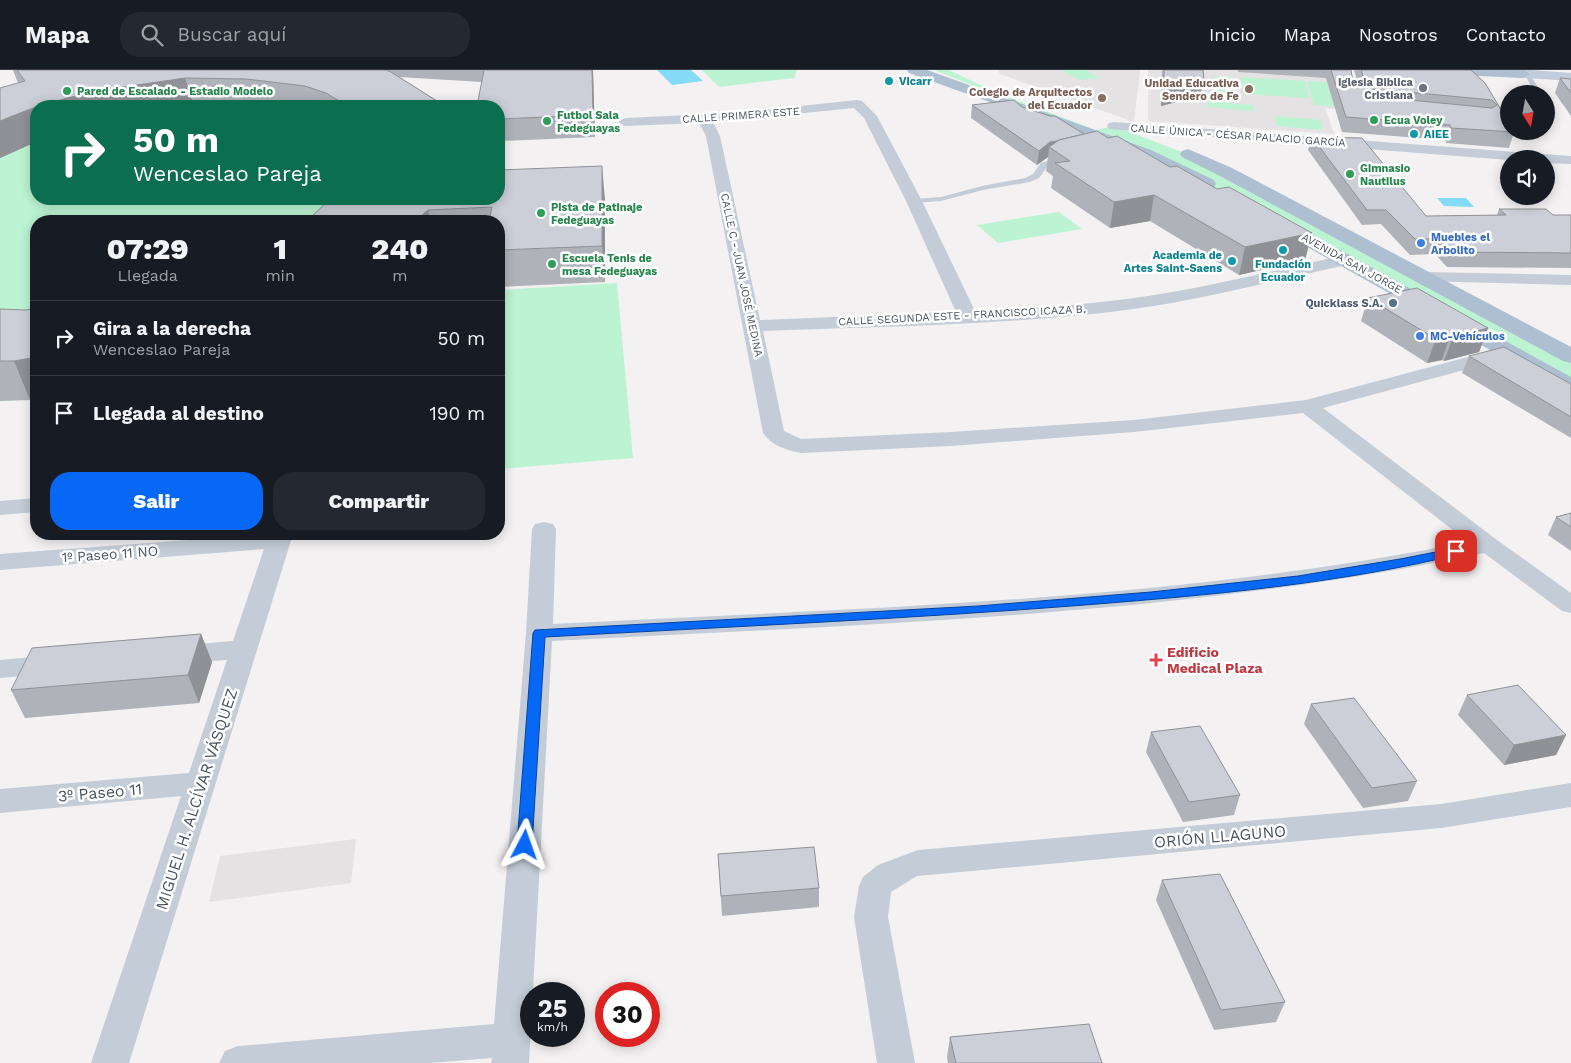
<!DOCTYPE html>
<html lang="es">
<meta charset="utf-8">
<style>
:root{--surface:#171b24;--page:#242831;--text:#f1f3f6;--muted:#9ea1a6;--line:#363941;--accent:#0868f6}
body{margin:0;font-family:"Work Sans",sans-serif;background:var(--page);color:var(--text);height:100vh;display:flex;flex-direction:column;font-size:19px;white-space:nowrap}
*{box-sizing:border-box;margin:0}
p{font-size:16px;color:var(--muted)}
.icon{flex:none;width:28px;height:28px;fill:none;stroke:currentColor;stroke-width:2;stroke-linecap:round;stroke-linejoin:round}
.map{position:relative;flex:1;overflow:hidden}
.sheet{position:absolute;left:30px;top:145px;width:475px;height:325px;display:flex;flex-direction:column;background:var(--surface);border-radius:20px;box-shadow:0 2px 12px #0003}
.sheet>*{flex:none}
.hud{position:absolute;left:30px;top:30px;width:475px;height:105px;border-radius:20px;box-shadow:0 2px 12px #0003;background:#0b6e4f;color:#fff;overflow:hidden}
.needle{width:32px;rotate:169deg}
.controls{position:absolute;left:1500px;top:15px;display:grid;gap:10px}
.controls a{display:grid;place-items:center;width:55px;height:55px;border-radius:50%;background:var(--surface);box-shadow:0 2px 12px #0003;font-size:25px}
.speed{position:absolute;left:520px;top:912px;display:flex;gap:10px;font-size:25px;font-weight:700;text-align:center}
.speed>*{display:grid;place-content:center;width:65px;height:65px;border-radius:50%;background:var(--surface);box-shadow:0 2px 12px #0003;line-height:1}
.speed small{font-size:12px;font-weight:400}
.speed .limit{border:8px solid #d22;background:#fff;color:#111}
.pin{position:absolute;display:grid;place-items:center;width:42px;height:42px;color:#fff;margin:-21px;border-radius:10px;box-shadow:0 2px 8px #0006}
.me{position:absolute;width:55px;margin:-28px;rotate:4deg;stroke-linejoin:round;filter:drop-shadow(0 0 4px #0008)}
.turn{display:flex;align-items:center;gap:18px;height:105px;padding:0 20px;font-size:22px}
.turn .icon{width:65px;height:65px;stroke-width:2.5}
.turn b{display:block;font-size:35px;line-height:42px}
.eta{display:flex;justify-content:space-evenly;align-items:center;height:85px;text-align:center}
.eta b{font-size:30px;font-weight:800;line-height:35px}
.action{display:flex;gap:10px;margin-top:auto;padding:10px 20px}
.action a{flex:1;height:58px;border-radius:20px;background:var(--accent);color:#fff;font-size:20px;font-weight:800;line-height:58px;text-align:center}
.action a+a{background:var(--page);color:var(--text)}
ul{padding:0;list-style:none}
li{display:flex;align-items:center;gap:15px;height:75px;padding:0 20px;border-top:1px solid var(--line)}
li div{flex:1}
li b{display:block;font-size:19px}
li em{font-style:normal}
header{display:flex;align-items:center;gap:30px;box-sizing:border-box;height:70px;padding:0 25px;background:var(--surface);border-bottom:1px solid var(--line)}
header strong{font-size:24px}
nav{display:flex;gap:28px;margin-inline-start:auto;font-size:18px}
.search{width:350px;height:45px;background:var(--page);display:flex;align-items:center;gap:12px;box-sizing:border-box;padding:0 18px;border-radius:20px;color:var(--muted);font-size:19px}
.map>svg:first-child{display:block}
</style>
<header>
<strong>Mapa</strong>
<div class="search"><svg class="icon" aria-label="search" viewBox="0 0 24 24"><circle cx="10" cy="10" r="6"/><path d="M15 15l6 6"/></svg>Buscar aquí</div>
<nav><a>Inicio</a><a>Mapa</a><a>Nosotros</a><a>Contacto</a></nav>
</header>
<div class="map">
<svg width="1571" height="993" viewBox="0 0 1571 993">
<rect width="100%" height="100%" fill="#f3f1f1"/>
<g fill="#e4e2e2">
<path d="M998,0H1140L1134,52L1000,4Z"/>
<path d="M1148,0H1330L1359,40L1325,38L1334,64L1148,51Z"/>
<path d="M356,769L351,813L209,832L220,786Z"/>
</g>
<g fill="#bcf4d3">
<path d="M702,0H797L794,8L719,17Z"/>
<path d="M934,0H949L995,22L1096,60L1114,56L1195,87L1571,286V319L1346,190L1197,108L1120,74Z"/>
<path d="M1062,0H1086L1099,8L1078,10Z"/>
<path d="M1214,6L1236,8V25L1213,23Z"/>
<path d="M1241,7L1305,11L1309,28L1244,24Z"/>
<path d="M1307,11L1341,13L1350,37L1314,35Z"/>
<path d="M1207,31L1253,35L1254,41L1207,37Z"/>
<path d="M36,41V129H453L446,151H36V329L0,331V52Z"/>
<path d="M1275,46L1321,50L1323,60L1276,56Z"/>
<path d="M1059,142L1082,159L998,173L977,155Z"/>
<path d="M617,213L633,388L499,399V220Z"/>
</g>
<g fill="#85daf5">
<path d="M657,0H691L703,11L672,15Z"/>
<path d="M1437,128H1466L1474,137L1444,136Z"/>
</g>
<g fill="none" stroke-linecap="round" stroke-linejoin="round">
<g fill="#c3ccd7" fill-rule="evenodd">
<path d="M1527,2L1529,3L1542,24H1536L1524,4Z"/>
<path d="M1062,86L1066,88L1065,90L1047,97L1039,108L1030,112L983,120L941,131L914,133L910,131L914,129L941,127L982,116L1025,108L1033,104L1041,93Z"/>
</g>
<g fill="#c3ccd7" fill-rule="evenodd">
<path d="M857,30L862,31L877,46L922,131L975,241C1030,238 1086,235 1141,227C1210,217 1278,199 1346,185L1352,186L1355,190L1352,194L1346,195C1268,212 1191,233 1111,242C996,255 879,257 763,261L784,361L801,369L951,362L1134,350L1306,330L1498,279L1505,281L1508,285L1505,289L1323,338L1497,470L1571,523V543L1562,541L1484,483C1177,547 864,554 552,571L529,993H491L492,988L430,993H219L225,981L238,976L494,954L526,563L532,459L535,454L544,452L553,454L556,459L553,554C858,538 1167,532 1468,472L1303,343L1134,362L951,376L801,383C786,380 772,376 763,363L706,66L699,53L625,56L618,52L625,48L733,43ZM854,38L864,48L906,131L956,242L760,250L720,66L713,52Z"/>
<path d="M1114,52L1571,86V94L1546,93V89L1509,90L1109,59L1107,56L1109,53Z"/>
<path d="M1425,202L1571,205V215L1419,211L1416,207L1419,203Z"/>
<path d="M36,428V442L0,445V431Z"/>
<path d="M269,464H293L129,993H91L181,726L0,743V719L189,703L227,590L174,594L164,591L160,585L164,579L174,576L233,571L264,479L0,500V484Z"/>
<path d="M57,585L67,587L71,594L67,601L57,603L0,608V590Z"/>
<path d="M1571,713V737L1441,758L917,806L891,822L888,847L915,993H877L854,847L859,816L863,807L878,795L918,780L1441,734Z"/>
</g>
<path fill="#c2cddb" fill-rule="evenodd" d="M1466,0H1532L1571,3V11L1473,4Z"/>
<g fill="#aebfd2" fill-rule="evenodd">
<path d="M907,0H927L1151,80L1214,110L1216,114L1214,118H1202L1139,86L909,3Z"/>
<path d="M1429,0H1524L1530,4L1523,8L1436,4Z"/>
<path d="M1188,79L1232,98L1571,277V293L1563,291L1220,106L1182,87L1180,84L1182,81Z"/>
<path d="M1276,147L1282,148L1571,307V323L1563,321L1270,156L1267,152L1270,148Z"/>
</g>
</g>
<g fill="#afb2b9">
<path d="M13,0H593L595,67L499,71V36L482,12L399,7L445,36H36L31,74L0,88L18,13Z"/>
<path d="M1162,0H1203L1204,9L1200,26L1161,36Z"/>
<path d="M1238,0H1351L1352,6L1356,13L1358,14L1354,0H1471L1485,13L1514,62L1509,78L1446,73L1445,70L1342,62L1326,8L1238,2Z"/>
<path d="M1560,8L1571,9V46L1555,23Z"/>
<path d="M972,35L1022,37L1084,64L1108,68L1312,163L1305,190L1239,205L1150,151L1110,158L1051,118L1053,106L1046,101L1048,87L1037,95L971,48Z"/>
<path d="M1312,67L1426,146L1497,145L1499,139L1553,145H1571V198L1447,197L1435,184L1410,185L1381,154L1362,155L1308,80Z"/>
<path d="M605,130V212L499,217V151H307L319,140Z"/>
<path d="M1368,228L1488,258L1479,282L1444,291L1442,290L1427,293L1361,251Z"/>
<path d="M0,239L30,330L0,331Z"/>
<path d="M1469,286L1571,314V368L1462,303Z"/>
<path d="M1571,443V481L1548,465L1556,447Z"/>
<path d="M201,564L212,592L199,633L25,648L11,620Z"/>
<path d="M1467,625L1566,665L1556,685L1504,695L1458,645Z"/>
<path d="M1311,634L1417,711L1408,731L1363,738L1304,654Z"/>
<path d="M1151,662L1240,725L1234,745L1183,752L1146,682Z"/>
<path d="M718,784L819,818V837L722,846Z"/>
<path d="M1162,810L1285,932L1276,952L1214,960L1156,830Z"/>
<path d="M950,967L1102,993H948L947,987Z"/>
</g>
<g fill="#8f9196">
<path d="M592,0H593L595,67L593,45Z"/>
<path d="M185,8L194,36H39L67,28L109,19Z"/>
<path d="M1204,9L1200,26L1161,36L1164,18Z"/>
<path d="M36,37V72L0,88V51L20,43Z"/>
<path d="M1085,65L1049,77L1048,87L1037,95L1039,81L1050,72Z"/>
<path d="M602,96L605,130V212L602,176Z"/>
<path d="M1154,125L1150,151L1110,158L1114,132Z"/>
<path d="M428,140L430,151H415Z"/>
<path d="M1312,163L1305,190L1239,205L1245,177Z"/>
<path d="M1488,258L1479,282L1444,291L1453,267Z"/>
<path d="M1450,266L1442,290L1427,293L1436,269Z"/>
<path d="M36,287V329L30,330L14,291Z"/>
<path d="M201,564L212,592L199,633L188,605Z"/>
<path d="M1566,665L1556,685L1504,695L1514,675Z"/>
</g>
<g fill="#cccfd7" stroke="#8f9196">
<path d="M17,0H386L391,2L445,36H345L344,34L326,23L305,16L246,9L185,8L109,19L67,28L39,36H36V37L20,43L0,51V18L25,11Z"/>
<path d="M484,0H592L593,45L499,49V36H477Z"/>
<path d="M1164,0H1203L1204,9L1164,18Z"/>
<path d="M1331,0H1351L1352,6L1356,13L1366,20L1399,29L1492,38L1497,35L1492,30L1397,21L1379,16L1364,8L1361,0H1471L1485,13L1509,53V61H1514V62L1451,58L1450,55L1346,47Z"/>
<path d="M1560,8L1571,9V23Z"/>
<path d="M1014,30L1022,37L1050,46H1055L1084,64L1059,70L1057,71L1050,72L1039,81L972,35Z"/>
<path d="M1097,61L1108,68L1117,66L1170,97L1177,96L1217,119L1229,117L1312,163L1245,177L1154,125L1114,132L1055,93L1070,91L1049,77L1059,70Z"/>
<path d="M1312,67L1362,68L1426,146L1506,145L1499,139H1546L1553,145H1571V183L1452,182L1440,169H1415L1386,140H1367Z"/>
<path d="M602,96V176L499,180V151H489L492,137L428,140L415,151H307L330,129H499V100Z"/>
<path d="M1417,218L1488,258L1453,267L1450,266L1436,269L1368,228Z"/>
<path d="M36,238V287L14,291H0V239L26,240Z"/>
<path d="M1504,277L1571,314V347L1469,286Z"/>
<path d="M1571,443V457L1556,447Z"/>
<path d="M201,564L188,605L11,620L32,578Z"/>
<path d="M1518,615L1566,665L1514,675L1467,625Z"/>
<path d="M1354,628L1417,711L1372,718L1311,634Z"/>
<path d="M1200,656L1240,725L1189,732L1151,662Z"/>
<path d="M814,777L819,818L721,826L718,784Z"/>
<path d="M1220,804L1285,932L1221,940L1162,810Z"/>
<path d="M1089,954L1102,993H956L950,967Z"/>
</g>
<path fill="#0868f6" stroke="#0544a0" d="M1456,478L1462,481L1460,484C1338,514 1210,525 1085,535C905,549 725,557 545,567L532,775L530,779L525,781L520,779L517,775L533,563L535,560L978,536L1151,522L1298,506L1400,489Z"/>
<g fill="#0f9aa8" stroke="#fff" stroke-width="2">
<circle cx="889" cy="11" r="5"/>
<circle cx="1414" cy="64" r="5"/>
<circle cx="1283" cy="180" r="5"/>
<circle cx="1232" cy="191" r="5"/>
</g>
<circle fill="#6b7280" stroke="#fff" stroke-width="2" cx="1423" cy="18" r="5"/>
<g fill="#8d6e63" stroke="#fff" stroke-width="2">
<circle cx="1249" cy="19" r="5"/>
<circle cx="1102" cy="28" r="5"/>
</g>
<g fill="#2e9e5b" stroke="#fff" stroke-width="2">
<circle cx="67" cy="21" r="5"/>
<circle cx="1374" cy="50" r="5"/>
<circle cx="547" cy="51" r="5"/>
<circle cx="1350" cy="104" r="5"/>
<circle cx="541" cy="143" r="5"/>
<circle cx="552" cy="194" r="5"/>
</g>
<g fill="#3f7fe0" stroke="#fff" stroke-width="2">
<circle cx="1421" cy="173" r="5"/>
<circle cx="1420" cy="266" r="5"/>
</g>
<circle fill="#5c6f8a" stroke="#fff" stroke-width="2" cx="1393" cy="233" r="5"/>
<path fill="#e0444e" stroke="#fff" stroke-width="2" d="M1153.5 582.5h5v5h5v5h-5v5h-5v-5h-5v-5h5z"/>
<g text-anchor="middle" stroke-width="5" stroke-linejoin="round" paint-order="stroke">
<g font-size="11" font-weight="bold" fill="#0d838f" stroke="#fff" text-anchor="start">
<text x="899" y="15">Vicarr</text>
<text x="1424" y="68">AIEE</text>
<text x="1222" y="189" text-anchor="end">Academia de<tspan x="1222" dy="13">Artes Saint-Saens</tspan></text>
<text x="1283" y="198" text-anchor="middle">Fundación<tspan x="1283" dy="13">Ecuador</tspan></text>
</g>
<g font-size="11" font-weight="bold" fill="#5b616d" stroke="#fff" text-anchor="end">
<text x="1413" y="16">Iglesia Biblica<tspan x="1413" dy="13">Cristiana</tspan></text>
</g>
<g font-size="11" font-weight="bold" fill="#785e54" stroke="#fff" text-anchor="end">
<text x="1239" y="17">Unidad Educativa<tspan x="1239" dy="13">Sendero de Fe</tspan></text>
<text x="1092" y="26">Colegio de Arquitectos<tspan x="1092" dy="13">del Ecuador</tspan></text>
</g>
<g font-size="11" font-weight="bold" fill="#27864d" stroke="#fff" text-anchor="start">
<text x="77" y="25">Pared de Escalado - Estadio Modelo</text>
<text x="557" y="49">Futbol Sala<tspan x="557" dy="13">Fedeguayas</tspan></text>
<text x="1384" y="54">Ecua Voley</text>
<text x="1360" y="102">Gimnasio<tspan x="1360" dy="13">Nautilus</tspan></text>
<text x="551" y="141">Pista de Patinaje<tspan x="551" dy="13">Fedeguayas</tspan></text>
<text x="562" y="192">Escuela Tenis de<tspan x="562" dy="13">mesa Fedeguayas</tspan></text>
</g>
<g font-size="11" fill="#475360" stroke="#fff">
<text transform="translate(741 45) rotate(-4)" y="4">CALLE PRIMERA ESTE</text>
<text transform="translate(1238 65) rotate(4)" y="4">CALLE ÚNICA - CÉSAR PALACIO GARCÍA</text>
<text transform="translate(1352 193) rotate(29)" y="4">AVENIDA SAN JORGE</text>
<text transform="translate(742 205) rotate(78)" y="4">CALLE C - JUAN JOSÉ MEDINA</text>
<text transform="translate(962 245) rotate(-3)" y="4">CALLE SEGUNDA ESTE - FRANCISCO ICAZA B.</text>
</g>
<g font-size="11" font-weight="bold" fill="#366cbe" stroke="#fff" text-anchor="start">
<text x="1431" y="171">Muebles el<tspan x="1431" dy="13">Arbolito</tspan></text>
<text x="1430" y="270">MC-Vehículos</text>
</g>
<g font-size="11" font-weight="bold" fill="#4e5e75" stroke="#fff" text-anchor="end">
<text x="1383" y="237">Quicklass S.A.</text>
</g>
<g font-size="14" fill="#475360" stroke="#fff">
<text transform="translate(110 484) rotate(-4)" y="5">1º Paseo 11 NO</text>
</g>
<g font-size="14" font-weight="bold" fill="#be3a42" stroke="#fff" text-anchor="start">
<text x="1167" y="587">Edificio<tspan x="1167" dy="16">Medical Plaza</tspan></text>
</g>
<g font-size="16" fill="#475360" stroke="#fff">
<text transform="translate(100 722) rotate(-5)" y="6">3º Paseo 11</text>
<text transform="translate(196 729) rotate(-72)" y="6">MIGUEL H. ALCÍVAR VÁSQUEZ</text>
<text transform="translate(1220 766) rotate(-5)" y="6">ORIÓN LLAGUNO</text>
</g>
</g>
</svg>
<div class="controls">
<a><svg class="needle" viewBox="-14 -14 28 28"><path d="M0-13l5 13h-10z" fill="#e53935"/><path d="M0 13l5-13h-10z" fill="#9ea1a6"/></svg></a>
<a><svg class="icon" aria-label="sound" viewBox="0 0 24 24"><path d="M4 9h4l5-4v14l-5-4H4zM17 9q2 3 0 6"/></svg></a>
</div>
<div class="speed"><div>25<small>km/h</small></div><div class="limit">30</div></div>
<div class="pin" style="left:1456px;top:481px;background:#d93025"><svg class="icon" aria-label="arrive" viewBox="0 0 24 24"><path d="M6 21V4h12l-3 4 3 4H6"/></svg></div>
<svg class="me" style="left:525px;top:775px" viewBox="-20 -20 40 40"><path d="M0-17L14 15 0 8-14 15z" fill="#0868f6" stroke="#fff" stroke-width="4"/></svg>
<div class="hud">
<div class="turn"><svg class="icon" aria-label="right" viewBox="0 0 24 24"><path d="M7 20v-9h11M14 6l5 5-5 5"/></svg><div><b>50 m</b>Wenceslao Pareja</div></div>
</div>
<section class="sheet">
<div class="eta">
<div><b>07:29</b><p>Llegada</p></div>
<div><b>1</b><p>min</p></div>
<div><b>240</b><p>m</p></div>
</div>
<ul>
<li><svg class="icon" aria-label="right" viewBox="0 0 24 24"><path d="M7 20v-9h11M14 6l5 5-5 5"/></svg><div><b>Gira a la derecha</b><p>Wenceslao Pareja</p></div><em>50 m</em></li>
<li><svg class="icon" aria-label="arrive" viewBox="0 0 24 24"><path d="M6 21V4h12l-3 4 3 4H6"/></svg><div><b>Llegada al destino</b></div><em>190 m</em></li>
</ul>
<div class="action"><a>Salir</a><a>Compartir</a></div>
</section>
</div>
